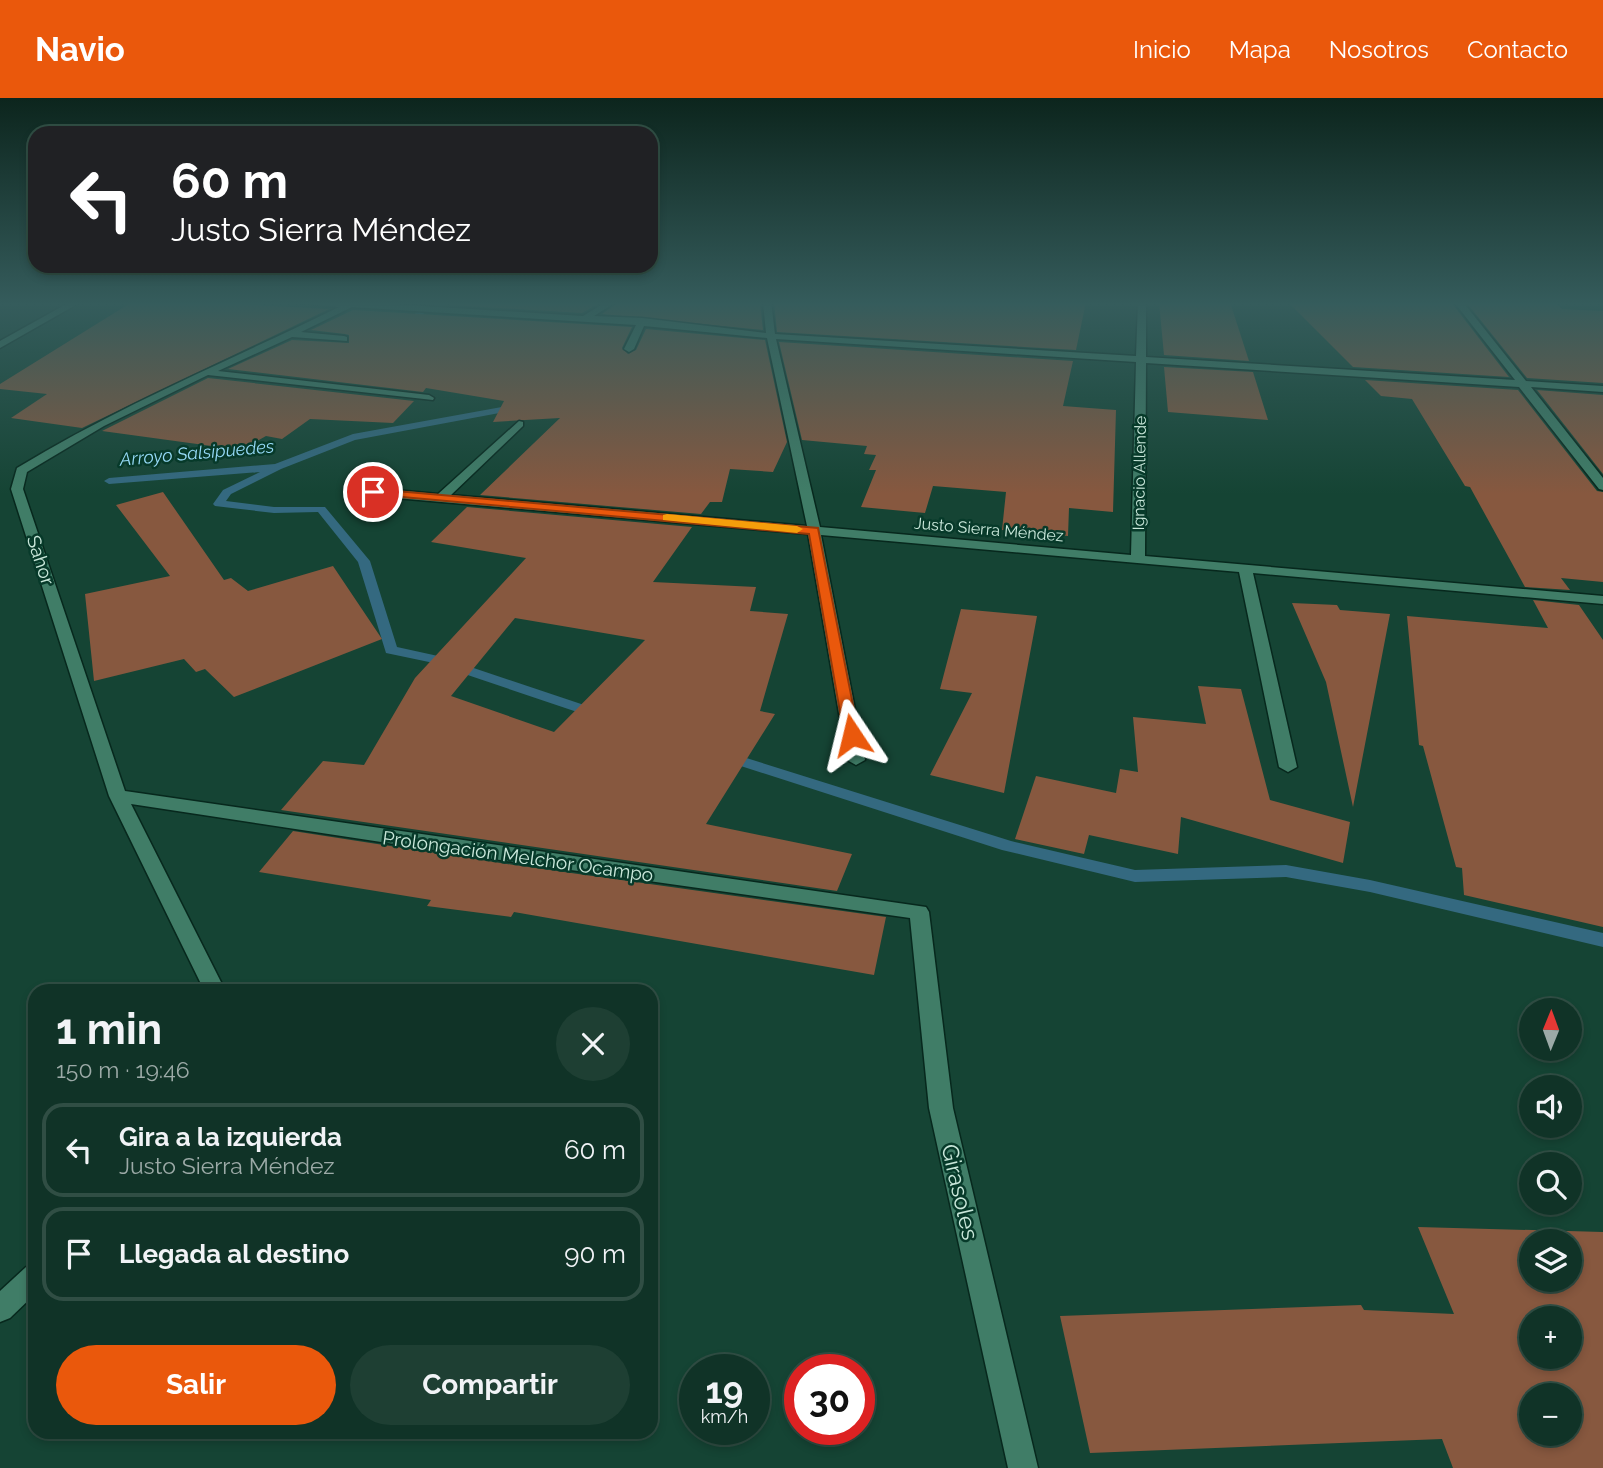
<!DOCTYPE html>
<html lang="es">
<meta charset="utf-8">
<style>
:root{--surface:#103327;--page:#1e3f33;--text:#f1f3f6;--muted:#9caaa7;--line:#304e44;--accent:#ea580c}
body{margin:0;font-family:Raleway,sans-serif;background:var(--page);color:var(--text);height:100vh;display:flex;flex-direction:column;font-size:26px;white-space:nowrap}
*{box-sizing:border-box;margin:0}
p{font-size:23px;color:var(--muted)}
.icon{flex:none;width:38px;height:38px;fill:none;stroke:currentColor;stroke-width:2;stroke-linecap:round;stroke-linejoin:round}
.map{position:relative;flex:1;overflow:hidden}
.panel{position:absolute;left:28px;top:886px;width:630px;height:455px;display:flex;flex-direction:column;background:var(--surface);border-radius:21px;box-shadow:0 4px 10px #0003,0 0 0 2px var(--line)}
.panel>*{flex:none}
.guide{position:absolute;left:28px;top:28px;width:630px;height:147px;border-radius:21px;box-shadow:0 4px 10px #0003,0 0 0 2px var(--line);background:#202124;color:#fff;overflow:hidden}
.needle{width:46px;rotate:1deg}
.controls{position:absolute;left:1519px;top:900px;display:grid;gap:14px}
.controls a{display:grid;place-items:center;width:63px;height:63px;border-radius:50%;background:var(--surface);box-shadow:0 4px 10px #0003,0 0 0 2px var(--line);font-size:35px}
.speed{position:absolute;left:679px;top:1256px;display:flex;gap:14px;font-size:35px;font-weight:700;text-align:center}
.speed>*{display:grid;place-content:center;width:91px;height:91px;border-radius:50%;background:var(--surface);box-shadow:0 4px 10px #0003,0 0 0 2px var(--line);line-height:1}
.speed small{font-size:18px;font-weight:400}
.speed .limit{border:10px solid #d22;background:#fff;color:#111}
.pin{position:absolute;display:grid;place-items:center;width:60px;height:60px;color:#fff;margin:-30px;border:4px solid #fff;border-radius:50%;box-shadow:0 2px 7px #0007}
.me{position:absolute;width:77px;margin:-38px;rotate:350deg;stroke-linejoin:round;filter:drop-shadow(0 0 5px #0008)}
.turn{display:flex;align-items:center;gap:24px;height:147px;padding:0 28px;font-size:32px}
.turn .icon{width:91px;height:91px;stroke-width:2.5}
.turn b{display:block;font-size:49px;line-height:60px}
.round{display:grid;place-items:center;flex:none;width:74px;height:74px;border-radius:37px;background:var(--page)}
.overview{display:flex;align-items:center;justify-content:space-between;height:119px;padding:0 28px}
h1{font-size:42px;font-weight:700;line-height:52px}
.cta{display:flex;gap:14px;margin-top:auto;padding:14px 28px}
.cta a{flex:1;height:80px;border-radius:42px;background:var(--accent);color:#fff;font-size:28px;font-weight:700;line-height:80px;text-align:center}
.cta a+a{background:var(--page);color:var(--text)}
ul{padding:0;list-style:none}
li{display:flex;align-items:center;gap:21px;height:94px;margin:0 14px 10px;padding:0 14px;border:4px solid var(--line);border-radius:21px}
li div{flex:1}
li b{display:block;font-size:26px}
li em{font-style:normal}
header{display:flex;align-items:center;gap:42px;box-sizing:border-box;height:98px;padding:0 35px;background:var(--accent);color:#fff}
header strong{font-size:33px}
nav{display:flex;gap:38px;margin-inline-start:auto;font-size:24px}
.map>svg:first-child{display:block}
</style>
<header>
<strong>Navio</strong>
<nav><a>Inicio</a><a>Mapa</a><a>Nosotros</a><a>Contacto</a></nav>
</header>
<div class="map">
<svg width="1603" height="1370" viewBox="0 0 1603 1370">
<rect width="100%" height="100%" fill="#154434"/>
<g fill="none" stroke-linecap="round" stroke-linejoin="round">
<g fill="#346980" fill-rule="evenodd">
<path d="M440,204H452L424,215L411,233H405L418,211Z"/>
<path d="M518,306L523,309L521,311L355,342L281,371L231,396L226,403L274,409H325L370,463L397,549L438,558L602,613L604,616L602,619H592L429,564L386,555L358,464L318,414L274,415L215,408L213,406L223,392L260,374L109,386L104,383L109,380L275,366L353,336Z"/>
<path d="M724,653L1011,743L1135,772L1286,767L1370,782L1603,835V849L1370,794L1286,779L1135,784L1002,752L719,661L716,658Z"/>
</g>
</g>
<g fill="#87583f" fill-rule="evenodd">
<path d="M132,204H203L329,211L82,330L11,320L47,296L0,291V286Z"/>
<path d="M450,204H601L582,215L449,207Z"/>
<path d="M619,204H760L763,232L602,216Z"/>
<path d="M774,204H1086L1076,252L777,234Z"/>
<path d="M1159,204H1230L1249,263L1164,257Z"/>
<path d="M1288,204H1451L1509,279L1353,269Z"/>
<path d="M1466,204H1555L1562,211L1603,213V285L1527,280Z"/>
<path d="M353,212L632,229L622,250L628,256L636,252L646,231L765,242L787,344L773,374L730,371L722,404H710L701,416L480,397L560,320L493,324L504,303L426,290L423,294L228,271L292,242L349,245V237L345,236L311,232Z"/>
<path d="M779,244L1073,263L1063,308L1116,312L1113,414L1069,410L1068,438L1002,432L1006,394L933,388L925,415L861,409L876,372H869L876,357L864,356L867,348L802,342Z"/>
<path d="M1164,269L1253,274L1268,322L1168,314Z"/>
<path d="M208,280L414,303L393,325L310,321L282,341L266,338L241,352L102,333Z"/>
<path d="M1365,282L1518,292L1597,393L1603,394V484L1561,480L1570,492L1525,489L1470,389L1465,388L1412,301L1381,298Z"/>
<path d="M1537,292L1603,297V376Z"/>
<path d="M163,394L224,482L231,480L248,493L333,468L382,541L234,599L205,571L196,574L184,561L94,583L85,496L170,478L116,407Z"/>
<path d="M467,409L692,429L653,484L756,489L750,513L788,516L760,613L775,616L706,726L852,756L837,793L281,712L323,663L364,667L415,580L526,460L431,444ZM515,520L645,542L554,634L451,598Z"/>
<path d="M1533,502L1579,507L1603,542V829L1464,797L1462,770L1456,769L1423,648L1419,647L1407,518L1548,530Z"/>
<path d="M1292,505L1337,507L1340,512L1390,516L1353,709L1326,584Z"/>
<path d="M961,511L1037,518L1004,695L930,677L972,595L940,591Z"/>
<path d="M1198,588L1241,591L1270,702L1350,724L1343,765L1181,719L1178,756L1089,737L1084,756L1015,741L1036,678L1116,695L1120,671L1138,674L1133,619L1206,626Z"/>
<path d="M293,733L514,767L886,819L874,877L514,814L511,819L427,808L431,802L259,774Z"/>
<path d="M1418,1129L1603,1134V1370H1453L1442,1341L1090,1355L1060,1218L1361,1207L1364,1212L1454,1216ZM1531,1143H1570V1181H1531ZM1531,1220H1570V1258H1531ZM1531,1297H1570V1335H1531Z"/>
</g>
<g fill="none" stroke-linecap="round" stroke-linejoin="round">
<g stroke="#07281d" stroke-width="3">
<g id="minor">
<path d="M70,204H81L0,250V243Z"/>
<path d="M288,204H358L583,218L606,204H616L594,218L642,220L766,235L763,204H771L775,236L1136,258L1138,204H1146V259L1515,282L1454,204H1463L1526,283L1603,288V294L1531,289L1603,380V392L1599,391L1519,289L1146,265L1145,458L1603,498V506L1253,475L1297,669L1288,674L1279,669L1239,474L821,437L865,662L856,667L847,662L808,436L373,398L367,394L373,390L438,396L519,323L523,324V328L451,397L807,428L767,240L644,228L634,251L629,254L624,251L636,227L352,209L301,234L344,238L347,239V243L292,239L218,273L429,297L434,300L433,302L208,277L104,328L27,374L23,391L125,693L926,809L929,814L953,1010L1038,1370H1008L929,1010L910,820L514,764L131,706L225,892H204L109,698L11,391L17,370C120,307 231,262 339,209ZM776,241L1136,264L1131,457L820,429Z"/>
<path d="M35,1165V1196L10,1220L0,1224V1193L26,1169Z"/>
</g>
</g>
<use href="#minor" fill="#407d67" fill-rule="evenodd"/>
</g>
<linearGradient id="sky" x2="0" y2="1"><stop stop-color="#0c251d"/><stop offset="0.52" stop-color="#355c5c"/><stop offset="1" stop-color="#355c5c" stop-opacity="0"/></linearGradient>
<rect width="1603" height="396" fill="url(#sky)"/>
<path fill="#ea580c" stroke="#983908" stroke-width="2" d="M373,391L818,430L859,637L852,641L844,637L809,436L369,396V392Z"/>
<path fill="#f59e0b" d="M667,416L797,428L803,431L797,435L663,422V417Z"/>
<g text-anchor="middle" stroke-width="5" stroke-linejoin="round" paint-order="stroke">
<g font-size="16" fill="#cae8db" stroke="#073a2a">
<text transform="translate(1139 375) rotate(-89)" y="6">Ignacio Allende</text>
<text transform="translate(989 431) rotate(5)" y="6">Justo Sierra Méndez</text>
</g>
<g font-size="18" font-style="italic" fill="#96daf7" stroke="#073a2a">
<text transform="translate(197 355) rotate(-5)" y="6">Arroyo Salsipuedes</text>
</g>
<g font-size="19" fill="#cae8db" stroke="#073a2a">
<text transform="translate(41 462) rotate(72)" y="7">Sahor</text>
<text transform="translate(518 758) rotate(8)" y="7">Prolongación Melchor Ocampo</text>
</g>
<g font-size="23" fill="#cae8db" stroke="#073a2a">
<text transform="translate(960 1094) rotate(77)" y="8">Girasoles</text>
</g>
</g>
</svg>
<div class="controls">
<a><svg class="needle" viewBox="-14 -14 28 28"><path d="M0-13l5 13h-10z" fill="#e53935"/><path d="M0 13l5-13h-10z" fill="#9caaa7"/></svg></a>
<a><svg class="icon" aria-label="sound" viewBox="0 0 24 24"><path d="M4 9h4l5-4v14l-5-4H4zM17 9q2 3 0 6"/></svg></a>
<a><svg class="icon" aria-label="search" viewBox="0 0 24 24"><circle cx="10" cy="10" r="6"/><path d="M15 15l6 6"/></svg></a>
<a><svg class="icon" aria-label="layers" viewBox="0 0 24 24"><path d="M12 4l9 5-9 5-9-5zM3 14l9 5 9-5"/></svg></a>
<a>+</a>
<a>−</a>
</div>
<div class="speed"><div>19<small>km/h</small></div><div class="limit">30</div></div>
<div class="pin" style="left:373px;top:394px;background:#d93025"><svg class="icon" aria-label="arrive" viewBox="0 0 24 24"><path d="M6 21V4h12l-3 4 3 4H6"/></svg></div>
<svg class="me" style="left:852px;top:637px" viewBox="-20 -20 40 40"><path d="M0-17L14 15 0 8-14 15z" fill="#ea580c" stroke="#fff" stroke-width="4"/></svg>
<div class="guide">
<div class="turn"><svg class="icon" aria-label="left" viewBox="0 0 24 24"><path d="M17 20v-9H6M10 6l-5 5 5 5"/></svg><div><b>60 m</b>Justo Sierra Méndez</div></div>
</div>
<section class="panel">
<div class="overview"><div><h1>1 min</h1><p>150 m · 19:46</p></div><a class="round"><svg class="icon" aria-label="close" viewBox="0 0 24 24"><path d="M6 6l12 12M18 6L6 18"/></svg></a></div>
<ul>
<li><svg class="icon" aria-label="left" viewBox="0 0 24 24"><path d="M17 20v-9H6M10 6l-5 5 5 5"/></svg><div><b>Gira a la izquierda</b><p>Justo Sierra Méndez</p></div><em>60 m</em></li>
<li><svg class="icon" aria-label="arrive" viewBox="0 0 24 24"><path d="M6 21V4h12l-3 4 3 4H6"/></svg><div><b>Llegada al destino</b></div><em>90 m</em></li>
</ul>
<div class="cta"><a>Salir</a><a>Compartir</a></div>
</section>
</div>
